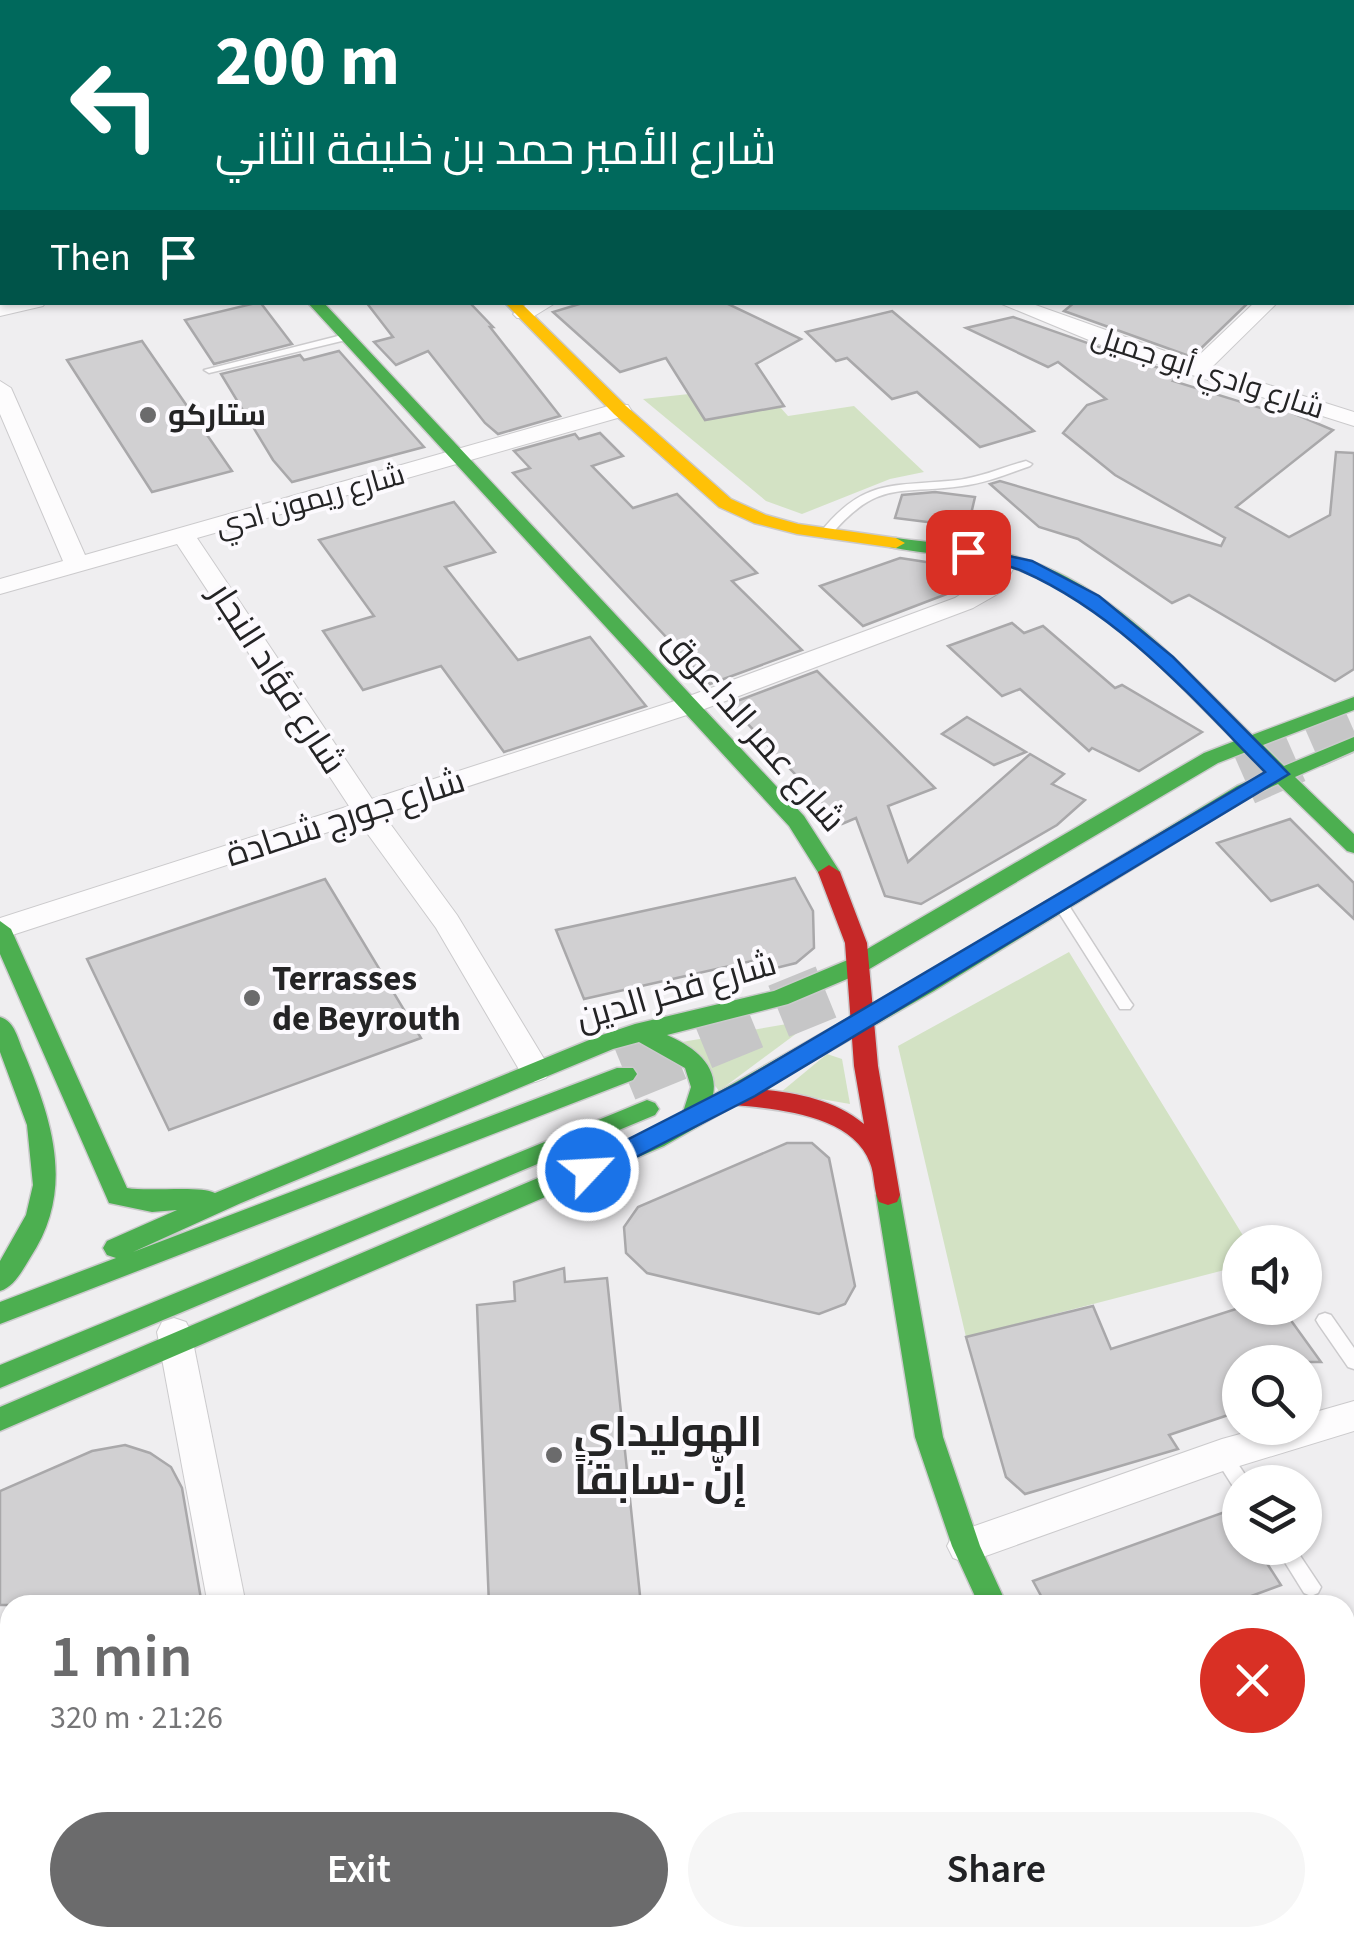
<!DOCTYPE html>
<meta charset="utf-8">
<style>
:root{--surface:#fff;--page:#f6f6f6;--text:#202124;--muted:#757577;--accent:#6b6b6c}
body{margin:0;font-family:"Source Sans 3",Cairo,sans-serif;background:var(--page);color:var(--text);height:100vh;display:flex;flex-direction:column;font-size:38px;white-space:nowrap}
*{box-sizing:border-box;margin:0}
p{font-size:32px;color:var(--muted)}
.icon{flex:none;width:55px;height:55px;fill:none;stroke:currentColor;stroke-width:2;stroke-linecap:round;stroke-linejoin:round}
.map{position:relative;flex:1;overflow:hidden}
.panel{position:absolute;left:0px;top:1595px;width:1355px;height:352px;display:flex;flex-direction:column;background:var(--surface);border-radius:30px 30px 0 0;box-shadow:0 2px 8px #0004}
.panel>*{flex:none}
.banner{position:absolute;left:0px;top:0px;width:1355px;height:305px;box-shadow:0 2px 8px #0004;background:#00695c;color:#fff;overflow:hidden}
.tools{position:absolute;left:1222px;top:1225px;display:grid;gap:20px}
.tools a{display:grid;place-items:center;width:100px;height:100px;border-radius:50%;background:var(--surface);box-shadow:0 2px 8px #0004;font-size:50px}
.pin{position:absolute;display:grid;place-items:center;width:85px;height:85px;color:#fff;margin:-42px;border-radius:20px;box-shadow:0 5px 15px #0006}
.me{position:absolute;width:110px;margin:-55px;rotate:65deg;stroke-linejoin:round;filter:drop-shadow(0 0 8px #0008)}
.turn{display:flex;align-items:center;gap:35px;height:210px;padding:0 50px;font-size:45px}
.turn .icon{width:130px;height:130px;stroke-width:2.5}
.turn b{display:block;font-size:70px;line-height:85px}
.then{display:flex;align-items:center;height:95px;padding:0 50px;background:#0003;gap:20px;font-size:38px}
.round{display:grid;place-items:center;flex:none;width:105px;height:105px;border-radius:52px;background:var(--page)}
.head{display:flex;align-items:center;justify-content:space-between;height:170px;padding:0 50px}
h1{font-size:60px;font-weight:600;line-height:75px;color:var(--accent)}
.primary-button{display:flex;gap:20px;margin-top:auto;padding:20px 50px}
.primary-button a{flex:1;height:115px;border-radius:60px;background:var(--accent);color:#fff;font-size:40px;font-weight:600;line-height:115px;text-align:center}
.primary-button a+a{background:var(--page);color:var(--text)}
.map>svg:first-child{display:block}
</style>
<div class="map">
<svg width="1354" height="1946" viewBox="0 0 1354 1946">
<rect width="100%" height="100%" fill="#efeef0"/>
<g fill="#d3e2c4">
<path d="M689,394L706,420L780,407L788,416L854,406L924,472L890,479L802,514L766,501L643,399Z"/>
<path d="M1069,952L1247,1242H1240V1266L966,1337L898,1046Z"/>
<path d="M816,1019L719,1091L682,1042Z"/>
<path d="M827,1054L842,1059L850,1104L781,1092Z"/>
</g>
<g fill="#d1d0d2" stroke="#a9a8aa" stroke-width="2.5">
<path d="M260,302L292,344L214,364L185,320Z"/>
<path d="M366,302H469L493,327H490L560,416L498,434L485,423L428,351L396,365L374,342L393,337Z"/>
<path d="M586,302H724L801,339L756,364L784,406L705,420L666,358L620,372L553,312Z"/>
<path d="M1075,302H1249L1192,357L1064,311Z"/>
<path d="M892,311L1034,431L980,447L917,392L892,399L847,358L836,361L806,332Z"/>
<path d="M1013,317L1179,375L1173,381L1277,413L1283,409L1333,430L1236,507L1289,537L1330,515L1336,452L1354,453V669L1335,681L1189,595L1172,603L1078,539L1039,527L990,484L1000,481L1221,546L1225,538L1115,475L1063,433L1087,405L1106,399L1058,362L1048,367L966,328Z"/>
<path d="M142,341L232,471L152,492L67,360Z"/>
<path d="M339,351L424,447L292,482L273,460L221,374L300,355L304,360Z"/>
<path d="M600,433L623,456L592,466L633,508L677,494L757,573L732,581L802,650L710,684L513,473L530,468L514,451L575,434L579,439Z"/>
<path d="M935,492L975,497L968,527L895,518L902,495Z"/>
<path d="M454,502L495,552L445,567L518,660L590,637L646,706L504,752L441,666L363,690L323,631L374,616L319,540Z"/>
<path d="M900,558L939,564L965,587L863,626L820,586Z"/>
<path d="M1012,623L1024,633L1043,626L1115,688L1122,685L1202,732L1139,771L1092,748L1089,751L1020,689L1002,696L948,646Z"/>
<path d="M817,671L935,788L888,806L908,862L1030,754L1064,774L1052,784L1085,800L1057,825L921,904L885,896L856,818L842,824L729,704Z"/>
<path d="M967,717L1026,752L994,765L942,734Z"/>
<path d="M1290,819L1354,883V919L1318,885L1271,901L1217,843Z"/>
<path d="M795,878L813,911L814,948L796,963L772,969L756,960L584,999L556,930Z"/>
<path d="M325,879L421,1038L169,1130L87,959Z"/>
<path d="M787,1143H812L829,1158L855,1286L845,1304L819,1314L647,1273L626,1253L624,1227L638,1207Z"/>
<path d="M564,1268L565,1282L607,1278L641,1605H489L477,1305L515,1301L514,1282Z"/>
<path d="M1093,1306L1111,1349L1239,1308H1282L1321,1362H1240V1411L1169,1435L1178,1449L1025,1494L1006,1477L966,1337Z"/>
<path d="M125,1445L150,1453L171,1467L182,1488L202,1605H0V1491L92,1451Z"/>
<path d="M1233,1509L1240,1521V1548H1257L1281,1585L1227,1605H1046L1033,1581Z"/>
</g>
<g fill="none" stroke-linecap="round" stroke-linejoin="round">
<path stroke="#c6c6c7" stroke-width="44" stroke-dasharray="44 22" stroke-linecap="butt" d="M1313,747L1354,729"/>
<g stroke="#c6c6c7" stroke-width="55" stroke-dasharray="55 28" stroke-linecap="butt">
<path d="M1244,778L1319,745"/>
<path d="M625,1074L826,992"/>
</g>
<g stroke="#cbcacc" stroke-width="3">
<g id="lane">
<path d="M346,334L350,335V339L209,373L204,370Z"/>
<path d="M1026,461L1032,464L1030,466C1007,474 986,483 962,486C897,495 878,479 829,537L825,538L819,534C864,477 893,487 958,480C982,477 1003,467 1026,461Z"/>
<path d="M1061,900L1066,901L1130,1001L1133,1005L1130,1009H1120L1054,905Z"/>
<path d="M1325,1313L1331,1315L1354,1348V1369L1348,1367L1319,1325L1316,1320L1319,1315Z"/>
<path d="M1222,1447L1228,1449L1250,1482H1240V1490L1234,1488L1213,1455L1216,1449Z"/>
<path d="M1276,1548H1295L1321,1587L1318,1593L1311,1596L1304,1593Z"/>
</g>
</g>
<g stroke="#cbcacc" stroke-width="2">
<g id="street">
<rect x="290" y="0" width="16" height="2"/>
<path d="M523,0H547L548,2H524Z"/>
<path d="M1124,0H1143L1144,2H1125Z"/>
<rect x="1352" y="59" width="2" height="10"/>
<rect x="1352" y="139" width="2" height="12"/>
<path d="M2,180V192L0,193V181Z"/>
<rect x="1352" y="183" width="2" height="12"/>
<rect x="1352" y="249" width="2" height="12"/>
<path d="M46,302L43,306L0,316V304Z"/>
<path d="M530,302H557L531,318H517L513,314Z"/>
<path d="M997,302H1027L1193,361L1255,302H1278L1212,367L1354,412V426L1113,350Z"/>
<path d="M0,381L11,388L85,555L612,405H628L631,410L628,415L197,538L372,799L681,699L955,598L986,578L992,553H1010L1014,567L1001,592L973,608L699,711L383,814L457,915L546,1062L551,1070L546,1078L535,1082L524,1078L436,928L359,822L0,939V918L349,806L177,544L0,594V579L63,561L0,414Z"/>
<path d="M174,1318L186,1322L191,1332L246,1605H208L157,1332L162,1322Z"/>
<path d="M1354,1401V1431L1223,1471L966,1563L953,1558L947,1546L953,1534L966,1529L1222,1439L1262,1428H1305V1415Z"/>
<path d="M270,1938H313L316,1946H272Z"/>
<path d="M928,1938H981L977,1946H924Z"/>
</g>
</g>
<g stroke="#cbcacc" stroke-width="3">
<g id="fast">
<path d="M134,0H146L147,2H135Z"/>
<path d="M307,302H323L804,816L840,872L837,877H821L789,826Z"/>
<path d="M896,538C931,543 967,545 1002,553C1104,575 1180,665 1252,735L1354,697V710L1263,745L1284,766L1354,737V751L1295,777L1354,834V853L1347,851L1278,784L1251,796L934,991L664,1146L0,1431V1407L646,1132L683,1112L691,1087L685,1068L639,1042L613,1049L241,1203L133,1252L617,1068H633L637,1074L633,1080L0,1324V1302L116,1258L107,1255L103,1248L107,1241L177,1210L152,1212L109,1203L0,954V921L11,929L127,1188C150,1192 200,1185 215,1193L599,1036L635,1024L774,991L850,959L1204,753L1235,741C1166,673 1095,589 997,563C962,554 925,555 890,547V539ZM1246,752L1267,773L1237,786L918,979L713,1095C719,1064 692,1046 667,1035L788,1004L866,971L1218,763Z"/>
<path d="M0,1017C15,1021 18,1040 24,1053C53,1122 75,1191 30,1258C22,1271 14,1287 0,1291V1261L26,1215L33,1185L27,1125L0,1052Z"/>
<path d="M647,1100L655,1103L659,1109L655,1115L0,1388V1365Z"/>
<path d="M888,1185L897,1188L900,1195L943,1437L980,1546L1007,1605H979L952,1546L915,1437L876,1195L879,1188Z"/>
<path d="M1246,1938H1284L1287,1946H1249Z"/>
</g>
</g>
<g stroke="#cbcacc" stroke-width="3">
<g id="slow">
<rect x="0" y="84" width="2" height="8"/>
<path d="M504,302H520L626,406L731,499L766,515L798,524L896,538L905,543L896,548L797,534L754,523L719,507L614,414Z"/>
</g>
</g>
<g stroke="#cbcacc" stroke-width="3">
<path id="jam" d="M829,865L840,872L867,943L878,1066L900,1195L897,1202L888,1205L879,1202C873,1189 875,1175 870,1163C853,1115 777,1109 735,1105L727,1102L723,1096L727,1090L735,1087C780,1091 828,1094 864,1124L854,1066L845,943L818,872Z"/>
</g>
<use href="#lane" fill="#fdfcfd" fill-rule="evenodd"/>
<use href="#street" fill="#fdfcfd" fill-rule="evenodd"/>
<use href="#fast" fill="#4caf50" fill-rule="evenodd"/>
<use href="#slow" fill="#ffc107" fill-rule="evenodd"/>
<use href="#jam" fill="#c62828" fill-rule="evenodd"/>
</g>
<path fill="#1a73e8" stroke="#114b97" stroke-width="2.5" d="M968,547L1032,561L1099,596L1173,657L1289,774L755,1096L597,1177H580L576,1170L580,1164L738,1083L1265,772C1192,698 1120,614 1022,571C1004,563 981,561 962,556V548Z"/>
<g fill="#6b6b6c" stroke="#fcfafe" stroke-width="4">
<circle cx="148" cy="415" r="10"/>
<circle cx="252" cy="998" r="10"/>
<circle cx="554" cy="1455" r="10"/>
</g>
<g text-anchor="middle" stroke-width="8" stroke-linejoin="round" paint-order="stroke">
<g font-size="30" fill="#242425" stroke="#fcfafe">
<text transform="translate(1208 372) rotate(18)" y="10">شارع وادي أبو جميل</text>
<text transform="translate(310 500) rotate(-16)" y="10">شارع ريمون ادي</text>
</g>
<g font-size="30" font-weight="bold" fill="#242425" stroke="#fcfafe" text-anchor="start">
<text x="168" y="425">ستاركو</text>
</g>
<g font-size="35" fill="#242425" stroke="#fcfafe">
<text transform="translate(278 678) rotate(57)" y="12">شارع فؤاد النجار</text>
<text transform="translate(755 730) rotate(49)" y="12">شارع عمر الداعوق</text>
<text transform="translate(345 817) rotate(-18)" y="12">شارع جورج شحادة</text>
<text transform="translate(676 990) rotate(-16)" y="12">شارع فخر الدين</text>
</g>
<g font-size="35" font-weight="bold" fill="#242425" stroke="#fcfafe" text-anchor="start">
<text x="272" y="990">Terrasses<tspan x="272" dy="40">de Beyrouth</tspan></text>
</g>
<g font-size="42" font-weight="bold" fill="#242425" stroke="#fcfafe" text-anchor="start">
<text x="574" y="1446">الهوليداي<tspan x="574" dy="48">إنّ -سابقاً</tspan></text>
</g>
</g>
</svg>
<div class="tools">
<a><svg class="icon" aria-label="sound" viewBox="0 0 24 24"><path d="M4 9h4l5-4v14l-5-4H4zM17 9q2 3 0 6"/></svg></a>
<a><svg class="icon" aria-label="search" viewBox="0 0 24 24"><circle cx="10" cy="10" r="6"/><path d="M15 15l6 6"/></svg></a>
<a><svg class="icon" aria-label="layers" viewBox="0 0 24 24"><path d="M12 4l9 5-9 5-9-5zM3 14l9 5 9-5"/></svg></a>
</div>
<div class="pin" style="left:968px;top:552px;background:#d93025"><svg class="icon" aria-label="arrive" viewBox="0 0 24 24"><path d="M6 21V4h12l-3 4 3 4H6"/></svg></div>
<svg class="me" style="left:588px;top:1170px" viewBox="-20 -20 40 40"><circle r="17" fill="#1a73e8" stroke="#fff" stroke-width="3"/><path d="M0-11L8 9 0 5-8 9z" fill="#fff"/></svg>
<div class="banner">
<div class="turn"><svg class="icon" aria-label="left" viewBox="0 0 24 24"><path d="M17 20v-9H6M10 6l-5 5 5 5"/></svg><div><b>200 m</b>شارع الأمير حمد بن خليفة الثاني</div></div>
<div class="then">Then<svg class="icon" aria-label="arrive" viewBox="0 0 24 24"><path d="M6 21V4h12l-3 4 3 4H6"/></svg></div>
</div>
<section class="panel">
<div class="head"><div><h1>1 min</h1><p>320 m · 21:26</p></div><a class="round" style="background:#d93025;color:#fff"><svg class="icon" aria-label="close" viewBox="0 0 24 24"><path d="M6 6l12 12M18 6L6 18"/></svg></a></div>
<div class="primary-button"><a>Exit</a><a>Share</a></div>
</section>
</div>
